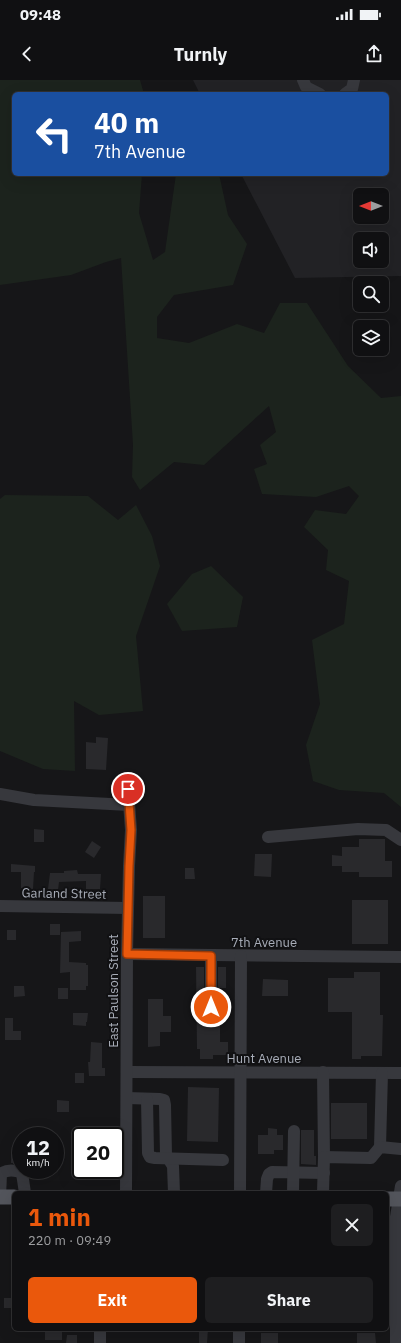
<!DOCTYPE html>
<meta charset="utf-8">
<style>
:root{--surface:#101012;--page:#1e1e20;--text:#f1f3f6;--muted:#9c9d9f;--line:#303032;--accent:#ea580c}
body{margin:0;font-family:"IBM Plex Sans",sans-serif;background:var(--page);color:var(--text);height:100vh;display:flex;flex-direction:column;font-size:15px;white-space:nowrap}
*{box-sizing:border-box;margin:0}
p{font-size:13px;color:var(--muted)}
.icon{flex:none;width:22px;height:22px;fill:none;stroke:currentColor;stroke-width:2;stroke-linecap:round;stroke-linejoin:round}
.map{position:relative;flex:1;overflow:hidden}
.sheet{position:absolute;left:12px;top:1111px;width:377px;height:140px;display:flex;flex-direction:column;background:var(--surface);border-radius:6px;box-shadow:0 4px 16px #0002,0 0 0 1px var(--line)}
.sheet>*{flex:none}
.guide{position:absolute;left:12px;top:12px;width:377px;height:84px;border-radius:6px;box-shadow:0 4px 16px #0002,0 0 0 1px var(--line);background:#1a4fa0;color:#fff;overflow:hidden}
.needle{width:26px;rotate:270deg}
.buttons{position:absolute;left:353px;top:108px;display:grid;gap:8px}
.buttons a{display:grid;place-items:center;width:36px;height:36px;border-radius:6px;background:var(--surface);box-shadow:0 4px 16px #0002,0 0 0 1px var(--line);font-size:20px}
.speed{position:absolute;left:12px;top:1047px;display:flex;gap:8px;font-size:20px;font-weight:700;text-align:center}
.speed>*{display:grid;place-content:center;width:52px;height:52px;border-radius:50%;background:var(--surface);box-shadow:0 4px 16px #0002,0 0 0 1px var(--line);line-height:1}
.speed small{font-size:10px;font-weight:400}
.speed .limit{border:2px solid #111;border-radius:6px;background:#fff;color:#111}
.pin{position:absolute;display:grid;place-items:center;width:34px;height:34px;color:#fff;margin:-17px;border:2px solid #fff;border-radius:50%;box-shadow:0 1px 4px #0007}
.me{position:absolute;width:44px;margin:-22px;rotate:0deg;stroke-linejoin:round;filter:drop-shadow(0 0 3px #0008)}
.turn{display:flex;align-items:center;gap:14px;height:84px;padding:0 16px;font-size:18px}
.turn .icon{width:52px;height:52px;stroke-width:2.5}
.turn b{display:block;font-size:28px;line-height:34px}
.round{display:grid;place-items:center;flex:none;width:42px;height:42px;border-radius:6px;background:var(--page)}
.headline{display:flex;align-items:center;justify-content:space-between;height:68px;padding:0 16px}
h1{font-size:24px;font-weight:700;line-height:30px;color:var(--accent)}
.button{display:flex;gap:8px;margin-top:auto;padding:8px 16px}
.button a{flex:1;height:46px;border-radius:6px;background:var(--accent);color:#fff;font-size:16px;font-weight:700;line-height:46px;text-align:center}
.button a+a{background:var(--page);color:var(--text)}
.status{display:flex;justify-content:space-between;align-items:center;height:28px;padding:0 20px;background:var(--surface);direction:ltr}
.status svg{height:11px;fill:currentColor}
header{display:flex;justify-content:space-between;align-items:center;height:52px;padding:0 16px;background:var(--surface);font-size:18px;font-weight:700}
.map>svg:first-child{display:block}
</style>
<div class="status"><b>09:48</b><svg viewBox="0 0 49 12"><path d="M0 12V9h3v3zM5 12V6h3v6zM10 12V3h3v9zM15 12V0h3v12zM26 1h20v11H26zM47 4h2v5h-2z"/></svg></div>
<header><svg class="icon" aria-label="back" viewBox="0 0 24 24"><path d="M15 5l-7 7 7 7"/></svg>Turnly<svg class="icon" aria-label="share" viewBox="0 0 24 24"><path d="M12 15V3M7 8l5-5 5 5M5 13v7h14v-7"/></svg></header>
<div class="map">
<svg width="401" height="1263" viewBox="0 0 401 1263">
<rect width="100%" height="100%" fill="#161618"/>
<g fill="#222225" fill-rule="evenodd">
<path d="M193,0H401V196L295,198L241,94H387V14H200ZM360,115H382V137H360ZM360,159H382V181H360Z"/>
<path d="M387,1140H388L390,1200H387Z"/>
</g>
<g fill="#1c231d">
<path d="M0,0H140L144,14H14V94H142L139,133L153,180L165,172L176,94H219L228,135L247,164L233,205L174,215L157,237V258L189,263L237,244L264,253L280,223H307L348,286L381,318L401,316V727L384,713L339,710L313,701L306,665L320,624L312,560L344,544L349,501L326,490L328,470L304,447L315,430L346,434L359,416L349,406L316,417L262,414L254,389L267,384L260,365L276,352L269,326L204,385L174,382L140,410L132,397L133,365L121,178L106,182L71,195L0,205Z"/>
<path d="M5,415L88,416L118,440L136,425L152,456L160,486L136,556L143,631L99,635L74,621L75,691L43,689L0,671V419Z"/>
<path d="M211,486L243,517L237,547L182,551L167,524L192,494Z"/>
</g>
<g fill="#29292c">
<path d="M96,657L108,658L106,690L86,689V662L96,663Z"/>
<path d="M34,749L44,750V762H34Z"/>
<path d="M359,759H385V781H392V797H359V792H342V786H332V775L342,776V767H359Z"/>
<path d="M92,761L101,767L94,778L85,772Z"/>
<path d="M255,774H272L271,797L254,796Z"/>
<path d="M11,784L35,786V792H28H34L33,809L21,808V792H11Z"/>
<path d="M185,788H194L195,799H185Z"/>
<path d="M77,790L78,794H101L100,809H86V801L59,802L58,810L48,809L50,793H64V791Z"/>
<rect x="143" y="816" width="22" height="42"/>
<rect x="352" y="820" width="36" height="44"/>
<rect x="50" y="844" width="10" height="11"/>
<rect x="7" y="850" width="9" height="10"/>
<path d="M81,851V861L69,862V882L86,883V885H88V906H86V910H70V892L60,893L61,852Z"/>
<path d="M196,887H204V934H220V962H228V975H213V979H200V969H197Z"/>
<rect x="218" y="887" width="8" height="21"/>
<path d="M354,892H380V935H383L382,976H361V979H352V932H328V898H354Z"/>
<path d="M263,899L288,900V916H262Z"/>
<path d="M14,906H24L25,916L14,917Z"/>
<rect x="58" y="908" width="10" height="11"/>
<path d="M148,919H163V936H171V952H160V966L148,967Z"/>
<path d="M73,933H88L87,942H86V946L73,945Z"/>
<path d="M5,938H13V951H21V960H5Z"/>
<path d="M91,962L102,963V988H105V996H89L88,982H90Z"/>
<rect x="75" y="993" width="9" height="10"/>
<path d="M188,1007L219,1008L218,1062L187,1061Z"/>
<path d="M57,1020L69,1021V1032H57Z"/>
<rect x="331" y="1023" width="36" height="36"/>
<path d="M268,1048L277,1049V1055H283V1070H274V1074H258V1055H268Z"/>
<path d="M301,1050H314V1076H316V1085L301,1084Z"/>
<rect x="11" y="1074" width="9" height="9"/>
<rect x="4" y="1218" width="10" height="10"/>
<path d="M199,1249H208L207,1263H199Z"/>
<rect x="45" y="1250" width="17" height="10"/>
<rect x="261" y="1253" width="17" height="10"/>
<path d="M357,1253H375L376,1263H357Z"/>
<path d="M67,1255H77V1263H66Z"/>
</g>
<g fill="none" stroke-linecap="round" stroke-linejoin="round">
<g stroke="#37383d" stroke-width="12">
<path d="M303,0L306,7L320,14"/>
<path d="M345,14L352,9L354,0"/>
<path d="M0,714L34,720L129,725"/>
<path d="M268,757L358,749L386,750L401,760"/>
<path d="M0,826L128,828"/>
<path d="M127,874L401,877"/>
<path d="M211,927V876"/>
<path d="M127,992L401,993"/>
<path d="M323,992L324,1077"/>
<path d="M127,1018L160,1019L164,1020L165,1025L166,1075L173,1086L174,1113"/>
<path d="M147,1019L148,1073L150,1077L155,1078L223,1080"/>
<path d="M380,1067L382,993"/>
<path d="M126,1113L127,874L129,786L131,750L128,709"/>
<path d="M240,1113L241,876"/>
<path d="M266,1113L267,1099L269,1094L272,1092L324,1093"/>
<path d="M293,1113L294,1051"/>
<path d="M323,1113L324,1077L371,1078L380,1067L401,1069"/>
<path d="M0,1117L1,1094C6,1089 16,1090 22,1093L25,1113"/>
<path d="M100,1263V1249"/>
<path d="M239,1263V1249"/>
<path d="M396,1263V1137L401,1106"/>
</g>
<g stroke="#53555c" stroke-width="15">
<path d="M0,1117H14"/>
<path d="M387,1119H401"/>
</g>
</g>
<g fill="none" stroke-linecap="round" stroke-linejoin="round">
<g stroke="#983908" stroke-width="10">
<path id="route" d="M128,709L131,750L129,786L127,874L211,876V927"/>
</g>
<use href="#route" stroke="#ea580c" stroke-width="7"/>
</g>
<g text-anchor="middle" stroke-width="4" stroke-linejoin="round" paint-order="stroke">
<g font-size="13" fill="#a8adb8" stroke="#111113">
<text transform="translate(64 813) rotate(1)" y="5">Garland Street</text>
<text x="264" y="867">7th Avenue</text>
<text transform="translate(113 911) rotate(-90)" y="5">East Paulson Street</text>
<text x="264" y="983">Hunt Avenue</text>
</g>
</g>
</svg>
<div class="buttons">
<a><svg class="needle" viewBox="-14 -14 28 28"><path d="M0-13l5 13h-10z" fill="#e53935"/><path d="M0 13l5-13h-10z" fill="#9c9d9f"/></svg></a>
<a><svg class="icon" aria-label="sound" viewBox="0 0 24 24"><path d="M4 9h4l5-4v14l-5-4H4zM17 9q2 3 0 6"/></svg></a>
<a><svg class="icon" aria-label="search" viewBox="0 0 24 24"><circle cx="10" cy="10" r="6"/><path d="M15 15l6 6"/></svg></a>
<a><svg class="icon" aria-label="layers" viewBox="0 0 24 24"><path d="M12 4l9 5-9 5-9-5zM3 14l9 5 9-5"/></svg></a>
</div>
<div class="speed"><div>12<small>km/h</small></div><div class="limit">20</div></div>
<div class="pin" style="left:128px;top:709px;background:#d93025"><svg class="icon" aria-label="arrive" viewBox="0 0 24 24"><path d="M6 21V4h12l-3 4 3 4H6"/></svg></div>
<svg class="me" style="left:211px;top:927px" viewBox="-20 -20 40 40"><circle r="17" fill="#ea580c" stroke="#fff" stroke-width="3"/><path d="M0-11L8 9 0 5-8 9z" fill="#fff"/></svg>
<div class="guide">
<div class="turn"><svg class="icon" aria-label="left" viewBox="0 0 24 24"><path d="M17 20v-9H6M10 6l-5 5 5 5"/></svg><div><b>40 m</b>7th Avenue</div></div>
</div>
<section class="sheet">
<div class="headline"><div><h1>1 min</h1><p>220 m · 09:49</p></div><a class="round"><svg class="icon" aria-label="close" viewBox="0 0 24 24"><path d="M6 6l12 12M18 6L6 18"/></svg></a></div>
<div class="button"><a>Exit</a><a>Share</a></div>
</section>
</div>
